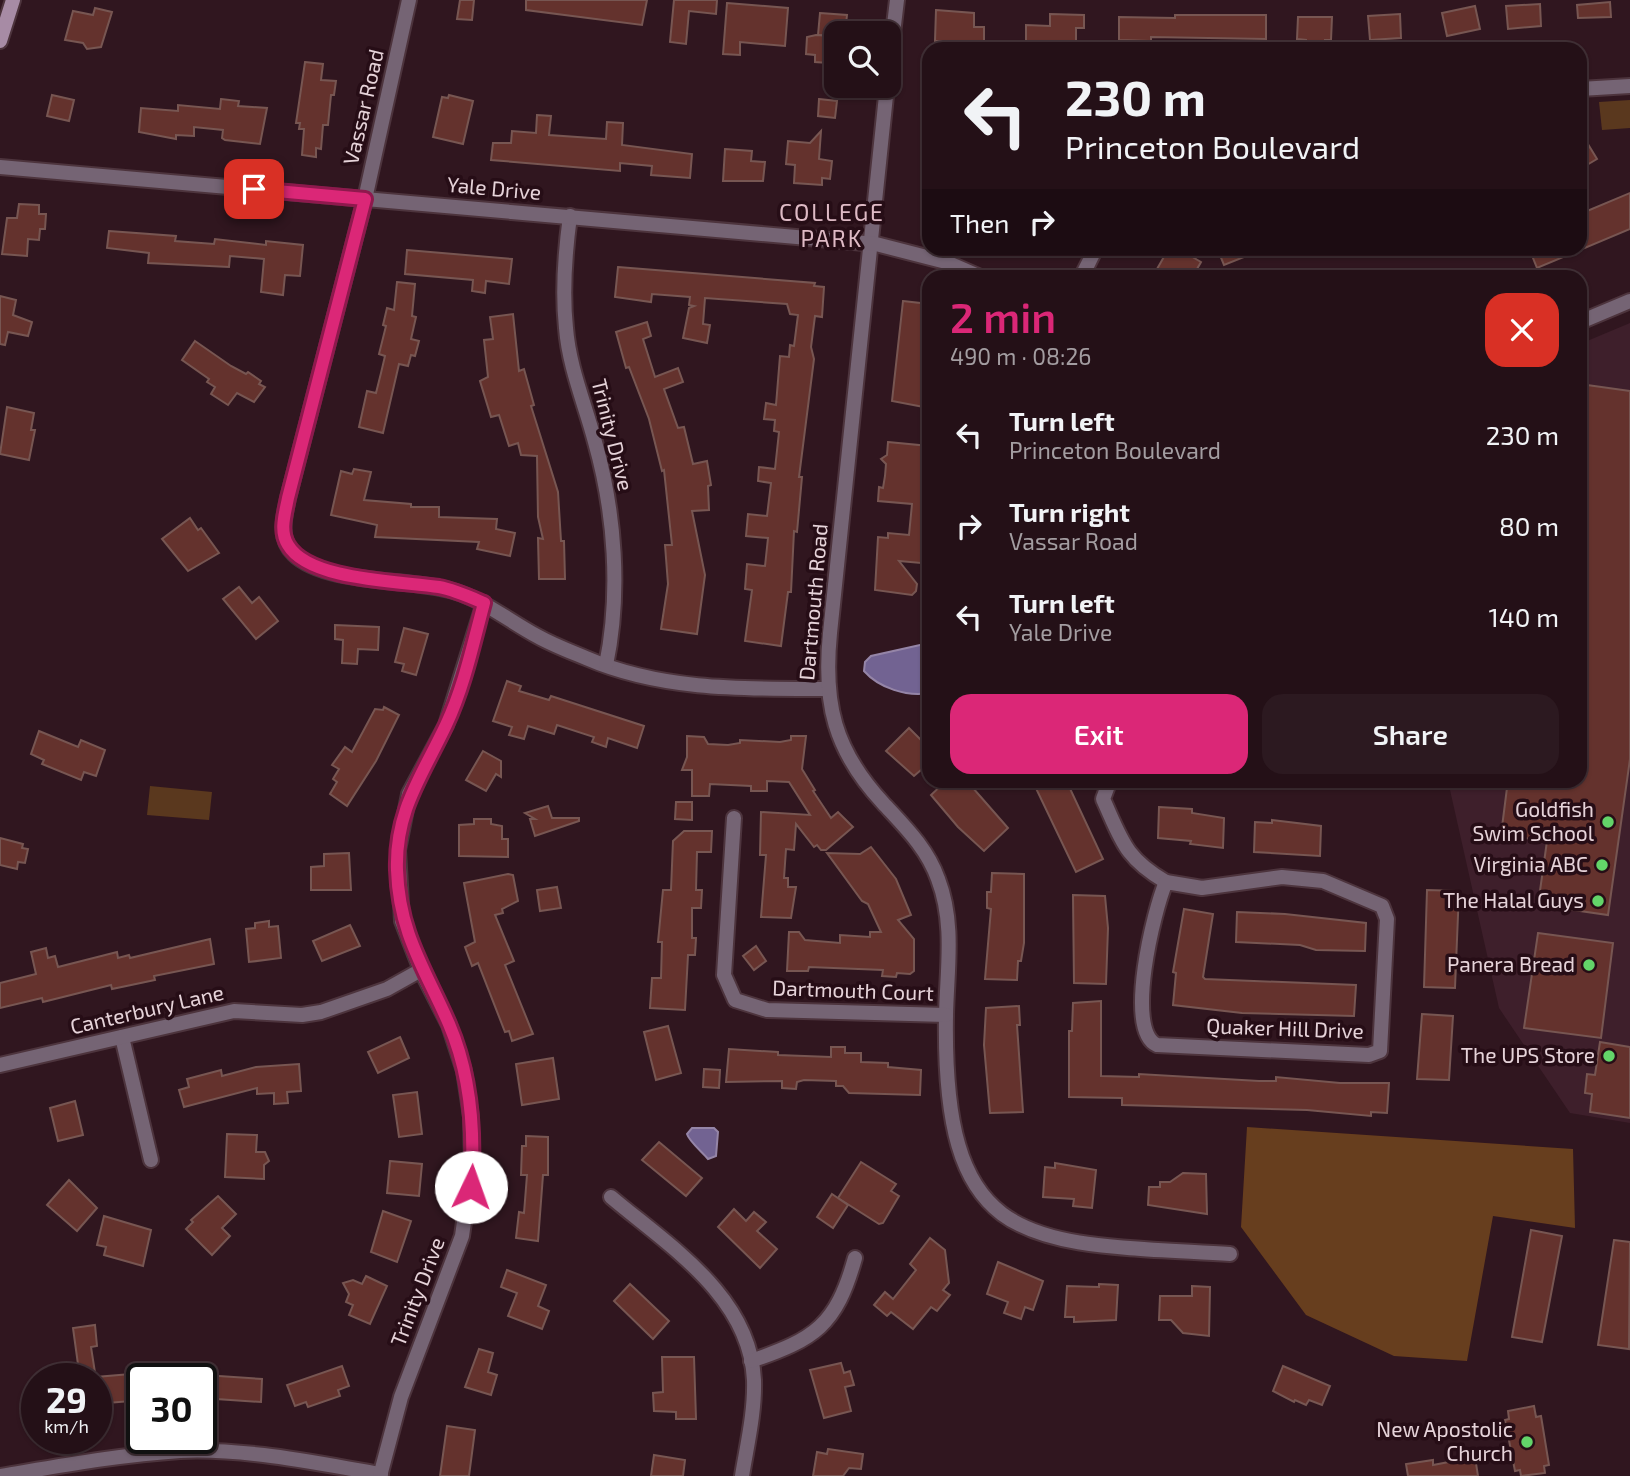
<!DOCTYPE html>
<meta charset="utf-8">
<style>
:root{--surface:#241017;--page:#2c1920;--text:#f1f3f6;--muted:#a39da1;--line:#413036;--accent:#db2777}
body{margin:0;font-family:"Exo 2",sans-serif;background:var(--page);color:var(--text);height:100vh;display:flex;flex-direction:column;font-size:26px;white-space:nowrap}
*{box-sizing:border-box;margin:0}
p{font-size:23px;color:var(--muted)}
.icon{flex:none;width:38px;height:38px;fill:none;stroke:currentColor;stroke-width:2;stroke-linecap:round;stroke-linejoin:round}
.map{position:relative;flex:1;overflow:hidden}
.side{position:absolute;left:922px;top:270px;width:665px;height:518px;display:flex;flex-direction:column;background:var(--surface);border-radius:21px;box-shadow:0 2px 5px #0004,0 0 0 2px var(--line)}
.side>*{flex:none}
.guide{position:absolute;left:922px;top:42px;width:665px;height:214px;border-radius:21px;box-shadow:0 2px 5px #0004,0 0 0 2px var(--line);background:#241017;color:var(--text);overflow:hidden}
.controls{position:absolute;left:824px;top:21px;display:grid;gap:14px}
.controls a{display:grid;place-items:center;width:77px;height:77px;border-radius:14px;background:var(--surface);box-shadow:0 2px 5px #0004,0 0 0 2px var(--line);font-size:35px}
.speed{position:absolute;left:21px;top:1363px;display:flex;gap:14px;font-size:35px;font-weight:700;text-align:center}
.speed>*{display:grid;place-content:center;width:91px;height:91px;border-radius:50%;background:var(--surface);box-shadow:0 2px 5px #0004,0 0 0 2px var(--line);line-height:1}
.speed small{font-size:18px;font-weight:400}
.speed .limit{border:4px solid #111;border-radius:10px;background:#fff;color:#111}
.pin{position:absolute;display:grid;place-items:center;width:60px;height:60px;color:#fff;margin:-30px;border-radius:14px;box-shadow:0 4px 10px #0006}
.me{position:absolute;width:77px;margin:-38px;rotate:3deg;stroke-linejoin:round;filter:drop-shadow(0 0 5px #0008)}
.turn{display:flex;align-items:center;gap:24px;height:147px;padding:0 28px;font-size:32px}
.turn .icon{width:91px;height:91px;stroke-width:2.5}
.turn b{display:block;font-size:49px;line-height:60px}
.then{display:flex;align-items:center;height:66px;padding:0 28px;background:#0003;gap:14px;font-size:26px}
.round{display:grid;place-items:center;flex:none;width:74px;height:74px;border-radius:21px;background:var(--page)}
.headline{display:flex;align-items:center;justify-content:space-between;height:119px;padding:0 28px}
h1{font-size:42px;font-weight:600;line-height:52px;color:var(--accent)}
.button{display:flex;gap:14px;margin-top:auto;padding:14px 28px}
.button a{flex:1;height:80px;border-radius:21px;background:var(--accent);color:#fff;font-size:28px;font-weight:600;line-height:80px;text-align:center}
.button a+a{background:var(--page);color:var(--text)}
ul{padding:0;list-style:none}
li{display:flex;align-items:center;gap:21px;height:91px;padding:0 28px}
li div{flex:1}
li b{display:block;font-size:26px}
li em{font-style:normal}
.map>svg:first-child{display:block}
</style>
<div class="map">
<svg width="1630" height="1476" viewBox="0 0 1630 1476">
<rect width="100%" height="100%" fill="#30161f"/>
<path fill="#3e1f2b" d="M1630,323V1123L1570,1113L1499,1008L1448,781L1580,780V344Z"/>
<g fill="#5a381e">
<path d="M1630,100V128L1602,130L1599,102Z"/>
<path d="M150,786L212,792L209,820L147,815Z"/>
</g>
<path fill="#673e1e" d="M1247,1127L1573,1149L1575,1228L1493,1216L1467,1361L1394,1356L1306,1315L1241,1227Z"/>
<g fill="#726392" stroke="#9585a7" stroke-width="2">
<path d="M929,643V693C907,697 879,688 864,671L865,662L871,656Z"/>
<path d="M692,1128H714L718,1132L716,1156L708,1159C702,1152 689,1141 687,1134Z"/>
</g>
<g fill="#64322d" stroke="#775652" stroke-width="2">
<path d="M460,0H474L472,20L457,19Z"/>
<path d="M526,0H647L642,25L526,10Z"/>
<path d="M674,0H717L716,14L689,11L686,44L670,42Z"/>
<path d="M1610,2L1611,17L1578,18L1577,5Z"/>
<path d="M727,3L788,8L785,46L740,42V55L723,54Z"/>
<path d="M1540,4L1541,26L1508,29L1506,6Z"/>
<path d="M1475,6L1480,29L1447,36L1442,13Z"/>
<path d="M95,8L112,12L101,47L87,49L83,43L65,40L73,11L93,15Z"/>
<path d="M936,10L974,13V27H984V41H935Z"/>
<path d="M820,13L847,15L845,33L835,32V36L818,35Z"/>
<path d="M1050,14L1084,15V28H1076V49H1049V43L1026,42V25L1050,26Z"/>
<path d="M1400,14L1401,38L1370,40L1368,16Z"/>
<path d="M1175,15H1266V39L1151,37V41L1119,40V17L1175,18Z"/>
<path d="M1298,17H1332L1331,40H1325V46H1306V40L1297,39Z"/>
<path d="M816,35L830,36L828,63L815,62V55L806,54L807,37Z"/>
<path d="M305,62L323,64L321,80L336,81L334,95H331L328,125H323L321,149L316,148V157L302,155L304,129H299L300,123H296Z"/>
<path d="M52,95L74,100L69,121L47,116Z"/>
<path d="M449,95L473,101L463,144L433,137L442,97L448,98Z"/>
<path d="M221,99L239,101L238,106L267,108L260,144L225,140L222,138L223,130L194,127V136L176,135V139L139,132L141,108L178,111V105L220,109Z"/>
<path d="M819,99L837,101L835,118L818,116Z"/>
<path d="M537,115L551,116L549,135L606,139L607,122L623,123L622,145L692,154L690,178L651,175L652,166L620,163V171L491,160L493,143H511L512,131L536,133Z"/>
<path d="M821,131L819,159L832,161L830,179L822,178V185L794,183L795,165L786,164L788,141L810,143Z"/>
<path d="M1580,131L1597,159L1580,169Z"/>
<path d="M725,149L752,151L751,161L765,162L763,181H723Z"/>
<path d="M1630,193V229L1537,268L1529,248H1580V214Z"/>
<path d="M19,204L39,205V214H46L45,229H40L39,240L28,239L27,256L2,254L7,218H17Z"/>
<path d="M109,231L176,236L175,241L214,244L215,239L266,245V241L303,245L300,276L285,275L283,295L261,292L264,259L230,256L229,267L148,263L149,253L107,248Z"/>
<path d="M1169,248H1177L1201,262L1193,276H1153Z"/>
<path d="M1217,248H1264V249L1224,265Z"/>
<path d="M407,250L512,259L509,284L486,281L485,293L472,291L473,280L405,274Z"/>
<path d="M618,267L815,283L814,286L824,287L822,317L815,316L811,347L814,359L799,477H802L797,532L794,531L791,592H788L781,646L745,641L752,590L745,589L747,564L765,566L768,538L746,536L748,514L767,516L771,483L758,481L759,467L775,469L779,432L774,431L775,420L764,419L766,403L776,405L780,356L789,357L790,345L794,346L798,315L790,314L787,304L705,298L703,324L710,325L707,343L683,338L689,308L694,306L689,305L690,297L652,294L651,302L615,297Z"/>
<path d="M397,282L415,284L412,316L416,317L411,339L419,341L415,356L411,355L408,366L399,364L383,433L359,427L367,391L376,393L381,373L385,356L379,354L386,326L383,325L387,308L394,310Z"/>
<path d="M0,296L16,300L13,315L32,322L28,336L8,332L5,345L0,344Z"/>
<path d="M903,301L929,304V408L892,401Z"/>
<path d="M513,314L519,371L524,369L534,405L531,406L558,492L561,541H564L565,579H539L538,538L543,539L538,517L537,456L521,455L518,443L509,446L499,415L491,417L480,381L488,377L484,340L493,339L490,317Z"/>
<path d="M647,322L651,336L643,339L655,377L678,368L683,382L664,389L678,428L684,427L693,464L707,461L711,485L708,486L709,510L692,511L705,575L697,634L661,629L668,584L665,545H672L664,470L662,471L649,419L629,367L626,368L616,332Z"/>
<path d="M195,341L231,366L246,374L248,372L261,381L259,384L265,387L254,402L237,393L228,405L211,394L215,387L207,382L209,379L182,360Z"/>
<path d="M1580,384L1630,391V759L1608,915L1538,905L1547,841L1501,835L1508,780H1580Z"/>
<path d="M7,407L34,413L31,430H35L29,460L0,454Z"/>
<path d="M888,442L929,446L923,502H929V514L921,563L899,561L917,584L916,591L912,595L875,590L878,537L888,538V533L909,535L912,504L878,501L879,487L883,488L885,476L886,464L881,459L887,455Z"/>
<path d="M354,469L371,472L364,500L411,504V507H439V517L497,519L496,529L515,533L510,556L477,549L479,542L375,537L377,525L331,515L341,471L352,474Z"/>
<path d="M190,518L198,530L201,528L219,553L188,571L162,539Z"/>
<path d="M239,587L252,603L259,597L278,621L256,639L223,599Z"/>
<path d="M335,625L379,627L378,650L358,649L357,664L342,663L343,640L335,639Z"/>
<path d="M404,628L428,634L416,675L402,671L404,664L395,662Z"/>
<path d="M507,681L521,686L519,691L549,700L551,696L644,726L637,748L608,738L606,747L592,742L594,737L557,725L554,734L528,726L524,739L509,735L512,727L493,721Z"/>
<path d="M384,707L399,715L376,761L347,806L330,794L337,782L333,779L339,769L332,765L345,747L352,752L375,709L383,710Z"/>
<path d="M909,728L929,748V763L914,776L886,751Z"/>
<path d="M39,731L78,747L81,740L105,750L96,776L84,772L81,780L42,764L44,760L31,754Z"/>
<path d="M687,736L704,737L708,744L728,745L740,743V740L780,742L791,740V736H806L802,769L815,790L813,791L831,818L838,812L853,827L826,850H821L817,845L814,847L796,824L794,850L786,849L784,878H788V887H796L791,918L761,917L766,855H760L761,812L810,815L789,782L767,781V791H751V786L710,784L709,796H692V770H682L687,757Z"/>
<path d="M483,751L501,761V777L496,774L486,791L466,780Z"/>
<path d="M947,780H966L1008,828L984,851L958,827L931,795Z"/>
<path d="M1032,780H1066L1103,859L1076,872Z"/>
<path d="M676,802H692V820L675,819Z"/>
<path d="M548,806L552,818H579V821L535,836L530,819H535L525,813Z"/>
<path d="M1159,807L1192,809V813L1224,818L1223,848L1190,844L1191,841L1158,838Z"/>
<path d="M474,819H491V824L502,826V839H508V857L459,856V825L474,824Z"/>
<path d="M1272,820L1321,826L1320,856L1254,852L1255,822L1272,823Z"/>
<path d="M684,831H712L711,852H697L696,890H702L701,908H692V938H696L695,955H688L685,1010L650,1008L652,978H661L662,942H658L663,890H671L673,841Z"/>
<path d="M0,838L23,844L22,848L28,849L25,863L18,862L17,869L0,865Z"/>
<path d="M871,847L896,879L911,915L898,920L914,939V971L910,974L897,973L896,977L882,976L883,970L809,967L808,971H787L789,932H799L805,940L840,943V935L870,937V932H881L868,904L862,901L827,853L860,854Z"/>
<path d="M349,853L351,890H311V867L324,866V854Z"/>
<path d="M992,873L1024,874V943L1021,961H1018L1017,980L985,979L991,909L987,908V892H991Z"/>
<path d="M508,874L513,875L518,901L502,909L503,913L495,915L514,961L505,965L533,1034L512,1041L509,1031L505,1032L478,963L472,966L465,947L475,942L464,883Z"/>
<path d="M557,887L561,908L540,911L537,890Z"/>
<path d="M1427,890L1459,891L1455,988L1424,987Z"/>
<path d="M1073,895L1105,896L1108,928L1106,984L1074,983Z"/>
<path d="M1184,909L1213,914L1203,977L1205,979L1356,985L1354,1016L1242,1013L1173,1005L1176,973L1173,972Z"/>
<path d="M1237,912L1285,914L1366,923L1365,951L1316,950L1300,945L1236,942Z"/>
<path d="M269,921V927L278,926L281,958L249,962L246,929L255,928V923Z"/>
<path d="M350,925L360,946L322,961L313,941Z"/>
<path d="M1538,933L1613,943L1601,1038L1524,1028Z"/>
<path d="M210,939L214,964L154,976L155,980L112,989L111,985L43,1002L42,998L0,1008V983L36,974L31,952L46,948L48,958L55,956L58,967L117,952L118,958L129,955L130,958Z"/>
<path d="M756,946L766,961L754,970L743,956Z"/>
<path d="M1101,1001V1076L1139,1077V1074L1259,1081H1276V1077L1340,1083H1389L1387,1113L1371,1112V1116L1307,1110L1122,1105V1098L1069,1097V1031H1072L1073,1003Z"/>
<path d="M1019,1006L1020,1025H1017L1023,1112L990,1113L984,1045L986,1008Z"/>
<path d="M1422,1014L1453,1016L1449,1080L1417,1079Z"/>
<path d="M668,1026L681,1073L656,1080L644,1032Z"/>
<path d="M400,1037L409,1058L378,1073L368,1052Z"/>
<path d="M1600,1042L1630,1047V1118L1590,1112L1592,1094L1585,1093L1587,1074L1595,1075Z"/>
<path d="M831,1047H845V1053H861V1062L888,1063V1067L921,1070L920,1095L849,1093L843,1086H836V1081L804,1080L797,1082L796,1089L782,1088V1081L726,1082L729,1049L778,1052V1055L831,1057Z"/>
<path d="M553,1058L559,1099L522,1105L516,1064Z"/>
<path d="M299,1064L301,1091L287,1092L288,1103L274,1104V1093L257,1094V1088L184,1107L179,1090L189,1087L187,1079L221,1070L222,1076L256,1067Z"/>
<path d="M704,1069L720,1070L719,1088L703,1087Z"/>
<path d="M417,1092L422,1134L399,1137L393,1095Z"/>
<path d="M75,1101L83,1135L58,1141L50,1108Z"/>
<path d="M227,1134L257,1135L256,1152H265L269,1161L264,1165V1179L225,1177Z"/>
<path d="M526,1136L548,1137V1175H543L538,1241L516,1238L519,1212L524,1213L527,1175H521L522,1146H526Z"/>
<path d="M659,1142L702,1178L686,1196L642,1160Z"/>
<path d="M390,1161L422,1164L419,1196L387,1193Z"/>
<path d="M861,1162L896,1184L891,1191L899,1196L883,1223L879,1224L838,1198Z"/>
<path d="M1055,1163L1096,1170L1092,1208L1073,1206L1074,1199L1043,1197L1045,1167L1055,1168Z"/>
<path d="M1183,1173L1206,1174L1207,1214L1148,1205L1149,1187H1160V1182H1170Z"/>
<path d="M69,1180L97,1208L77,1231L47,1205Z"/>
<path d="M832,1194L848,1205L833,1228L817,1217Z"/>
<path d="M218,1196L236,1214L222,1228L230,1236L212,1255L186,1229L193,1222L191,1220Z"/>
<path d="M734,1209L746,1221L754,1212L766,1222L757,1231L777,1249L760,1268L718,1227Z"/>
<path d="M383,1211L411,1221L397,1262L371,1252Z"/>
<path d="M104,1216L151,1230L143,1266L104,1255L106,1247L97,1245Z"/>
<path d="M1531,1230L1562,1236L1542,1342L1512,1337Z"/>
<path d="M930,1238L945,1250L949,1283L943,1290L950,1295L937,1311L931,1307L913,1329L891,1312L887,1316L874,1305L885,1292L893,1299L916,1270L910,1264Z"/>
<path d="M1614,1240L1630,1242L1629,1349L1598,1345Z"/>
<path d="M998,1262L1043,1281L1033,1310L1025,1307L1021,1319L1004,1313L1008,1302L987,1294Z"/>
<path d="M507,1270L546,1285L538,1306L549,1311L542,1329L508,1316L517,1293L501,1287Z"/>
<path d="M366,1276L387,1286L370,1324L349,1315L353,1305L346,1302L349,1294L343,1283L353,1280L362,1284Z"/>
<path d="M630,1284L669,1321L653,1339L614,1301Z"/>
<path d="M1099,1284L1118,1285L1116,1320L1074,1322V1317H1065L1067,1286L1099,1287Z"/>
<path d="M1192,1286L1210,1287L1209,1336L1183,1333L1171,1320H1159L1160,1296H1192Z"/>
<path d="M95,1325L97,1346L91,1347L96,1379H80L73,1328Z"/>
<path d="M479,1349L493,1353L488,1372L497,1375L491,1395L465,1387Z"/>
<path d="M662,1357H694L696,1419H676V1412L654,1411L653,1393L663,1392Z"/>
<path d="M841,1363L844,1373L850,1371L854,1385L845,1387L851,1411L824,1418L810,1370Z"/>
<path d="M342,1366L349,1386L338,1390L340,1396L308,1407L306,1402L295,1406L287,1385Z"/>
<path d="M1283,1366L1330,1386L1322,1405L1309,1400L1306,1405L1295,1400L1294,1402L1273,1391Z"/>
<path d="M142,1373V1400L96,1404V1377Z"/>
<path d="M204,1375L262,1379L261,1402L202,1398Z"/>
<path d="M1534,1406L1536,1417L1541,1416L1549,1465L1544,1466L1545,1473L1521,1476L1520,1470L1515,1471L1505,1420L1509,1419L1508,1411Z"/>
<path d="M447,1426L475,1430L469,1476H440Z"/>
<path d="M828,1449L863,1454L861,1469L849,1468L843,1476H813L817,1452L827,1454Z"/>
<path d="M654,1455L685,1460L683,1476H651Z"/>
<path d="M1475,1457L1478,1476H1408L1406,1464L1433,1460V1465Z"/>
</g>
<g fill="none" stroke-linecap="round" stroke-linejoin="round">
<g stroke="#4d343d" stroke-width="18">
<g id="minor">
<path d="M409,0L365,199L288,498C284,517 278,539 294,554C326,585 411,578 453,591C484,600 509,621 537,636C553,645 569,651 586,658C662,691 746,689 827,689"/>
<path d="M889,67L897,0"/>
<path d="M887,86L830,633C823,703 834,750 883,803C905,827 927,848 938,879C955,923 947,969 946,1015C942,1255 1029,1242 1230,1254"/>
<path d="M1580,89L1630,86"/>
<path d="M570,216C565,253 562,291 566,328C569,367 585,404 595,442C615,513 621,593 606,665"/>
<path d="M1082,276L1096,248"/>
<path d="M1110,780L1103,799C1122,841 1125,858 1166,882"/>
<path d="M734,818L724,975L735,1000L767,1010L946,1015"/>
<path d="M1282,877L1323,881L1382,906L1387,919L1380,1051L1369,1055L1157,1045C1124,1031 1154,909 1166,882L1202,888Z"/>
<path d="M122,1037L151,1160"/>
<path d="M0,1065L234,1011L302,1015L321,1012L387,989L421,970"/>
<path d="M611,1197C669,1246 750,1296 754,1380C755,1412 747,1445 742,1476"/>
<path d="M751,1361C815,1339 836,1326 855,1258"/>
<path d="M0,1476C60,1466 119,1455 180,1451C246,1448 315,1463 381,1474"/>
<path d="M380,1476L401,1397L462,1236L472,1166L471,1117L464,1071L449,1025L421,970L402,921L398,850L409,794L446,725L484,603"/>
</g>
</g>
<g stroke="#4d343d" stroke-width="18">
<g id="tertiary">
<path d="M0,167L876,244L946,262L978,276"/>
<path d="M1580,322L1630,301"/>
</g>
</g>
<g stroke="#4d343d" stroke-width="18">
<path id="secondary" d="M0,41L13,0"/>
</g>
<use href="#minor" stroke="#756474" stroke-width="14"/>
<use href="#tertiary" stroke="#756474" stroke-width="14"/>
<use href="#secondary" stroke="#a78ba5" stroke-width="14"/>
</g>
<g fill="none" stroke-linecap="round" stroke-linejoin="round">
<g stroke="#8e194d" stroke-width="18">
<path id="route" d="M254,189L365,199L288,498C285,514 279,531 288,545C309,581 401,581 439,587C455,590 470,597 484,603C473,644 464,687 446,725C422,776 395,811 397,870C399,933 425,969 449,1024C471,1075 475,1132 471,1187"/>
</g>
<use href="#route" stroke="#db2777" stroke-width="12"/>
</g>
<g fill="#63d469" stroke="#260d16" stroke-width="2.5">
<circle cx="1608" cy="822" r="7"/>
<circle cx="1602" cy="865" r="7"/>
<circle cx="1598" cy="901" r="7"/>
<circle cx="1589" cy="965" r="7"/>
<circle cx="1609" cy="1056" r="7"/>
<circle cx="1527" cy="1442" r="7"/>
</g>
<g text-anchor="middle" stroke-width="7" stroke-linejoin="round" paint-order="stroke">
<g font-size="21" fill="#e6d3d9" stroke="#260d16">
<text transform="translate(364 107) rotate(-77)" y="7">Vassar Road</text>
<text transform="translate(494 189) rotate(5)" y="7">Yale Drive</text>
<text transform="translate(612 435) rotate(76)" y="7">Trinity Drive</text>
<text transform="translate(814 602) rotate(-85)" y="7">Dartmouth Road</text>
<text transform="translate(853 991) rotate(2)" y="7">Dartmouth Court</text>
<text transform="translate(147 1010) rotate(-13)" y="7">Canterbury Lane</text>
<text transform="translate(1285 1029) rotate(2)" y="7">Quaker Hill Drive</text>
<text transform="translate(418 1292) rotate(-69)" y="7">Trinity Drive</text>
</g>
<g font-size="21" fill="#e6d3d9" stroke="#260d16" text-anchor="end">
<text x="1594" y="817">Goldfish<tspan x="1594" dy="24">Swim School</tspan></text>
<text x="1588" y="872">Virginia ABC</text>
<text x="1584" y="908">The Halal Guys</text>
<text x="1575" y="972">Panera Bread</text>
<text x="1595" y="1063">The UPS Store</text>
<text x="1513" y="1437">New Apostolic<tspan x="1513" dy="24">Church</tspan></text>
</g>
<g font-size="23" letter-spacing="2" fill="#debac5" stroke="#260d16">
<text x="832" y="221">COLLEGE<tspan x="832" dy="26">PARK</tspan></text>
</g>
</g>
</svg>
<div class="controls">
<a><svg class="icon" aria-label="search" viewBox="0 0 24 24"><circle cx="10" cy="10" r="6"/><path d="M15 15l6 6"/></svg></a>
</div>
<div class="speed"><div>29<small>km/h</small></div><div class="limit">30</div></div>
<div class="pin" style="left:254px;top:189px;background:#d93025"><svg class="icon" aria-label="arrive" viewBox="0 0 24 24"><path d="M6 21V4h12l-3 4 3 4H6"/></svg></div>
<svg class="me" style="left:471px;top:1187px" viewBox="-20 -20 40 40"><circle r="19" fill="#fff"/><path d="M0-13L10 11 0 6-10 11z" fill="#db2777"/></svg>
<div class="guide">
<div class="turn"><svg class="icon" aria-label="left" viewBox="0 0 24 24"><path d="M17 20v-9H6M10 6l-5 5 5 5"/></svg><div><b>230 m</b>Princeton Boulevard</div></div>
<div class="then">Then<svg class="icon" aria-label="right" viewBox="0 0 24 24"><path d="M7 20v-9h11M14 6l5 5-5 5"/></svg></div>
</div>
<section class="side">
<div class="headline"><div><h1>2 min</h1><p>490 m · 08:26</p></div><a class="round" style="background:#d93025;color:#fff"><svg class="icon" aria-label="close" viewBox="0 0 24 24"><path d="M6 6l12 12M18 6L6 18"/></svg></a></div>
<ul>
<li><svg class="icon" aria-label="left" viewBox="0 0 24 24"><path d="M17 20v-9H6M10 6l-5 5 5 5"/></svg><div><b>Turn left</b><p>Princeton Boulevard</p></div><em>230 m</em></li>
<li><svg class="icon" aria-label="right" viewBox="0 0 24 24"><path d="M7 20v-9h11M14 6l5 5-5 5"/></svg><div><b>Turn right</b><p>Vassar Road</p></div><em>80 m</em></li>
<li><svg class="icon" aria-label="left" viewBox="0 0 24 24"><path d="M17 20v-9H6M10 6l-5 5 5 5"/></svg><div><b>Turn left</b><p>Yale Drive</p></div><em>140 m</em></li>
</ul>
<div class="button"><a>Exit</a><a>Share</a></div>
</section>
</div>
